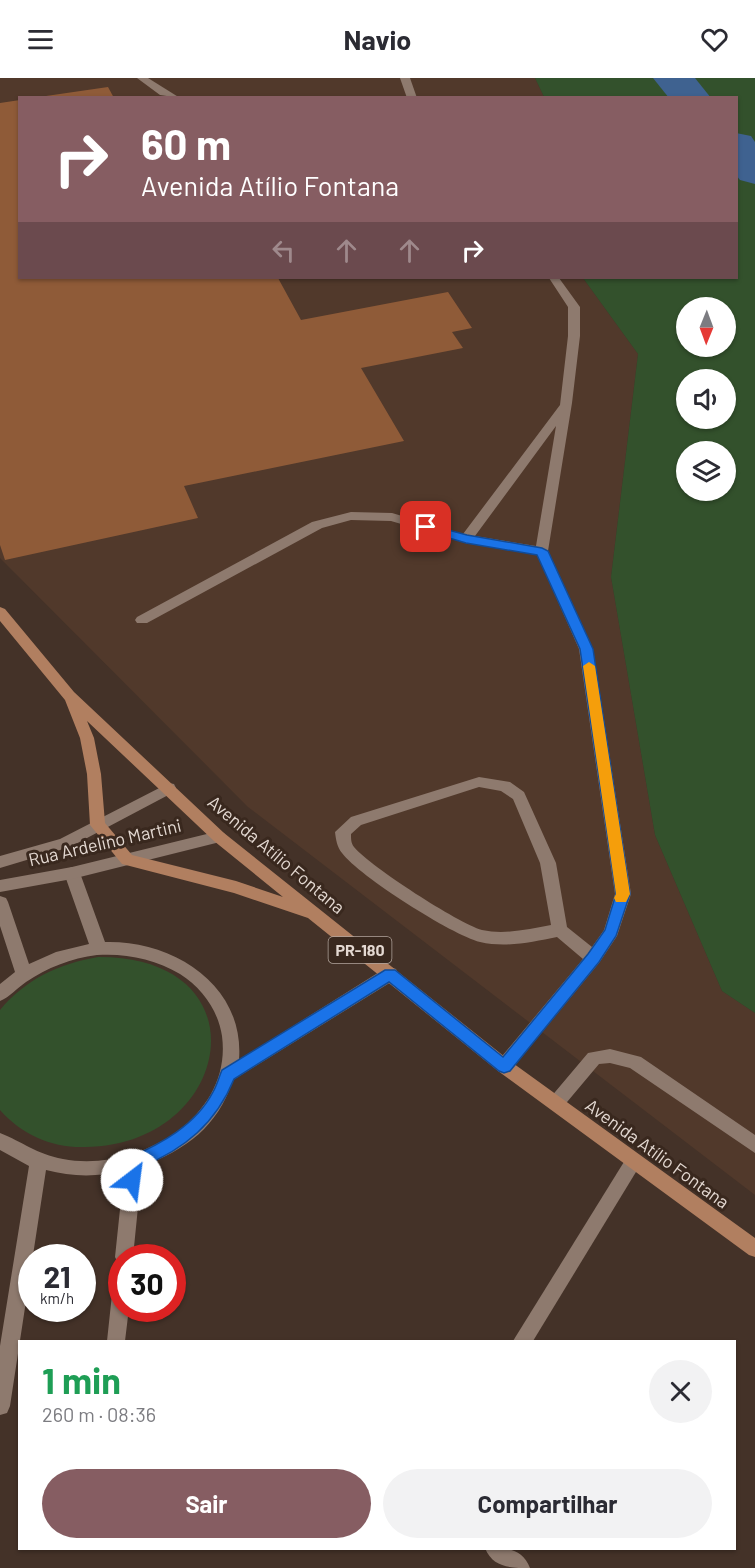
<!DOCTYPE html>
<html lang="pt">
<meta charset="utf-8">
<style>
:root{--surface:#fff;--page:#f2f2f3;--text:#2b2b33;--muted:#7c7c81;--accent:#865d62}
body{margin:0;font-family:Barlow,sans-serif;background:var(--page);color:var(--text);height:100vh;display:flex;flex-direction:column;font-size:22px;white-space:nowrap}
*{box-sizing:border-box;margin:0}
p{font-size:20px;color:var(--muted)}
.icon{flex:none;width:33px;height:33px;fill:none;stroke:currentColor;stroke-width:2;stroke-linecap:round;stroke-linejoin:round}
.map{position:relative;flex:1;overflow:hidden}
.drawer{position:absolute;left:18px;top:1262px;width:718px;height:210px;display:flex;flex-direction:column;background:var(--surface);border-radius:0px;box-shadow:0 2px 4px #0004}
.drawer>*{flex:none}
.hud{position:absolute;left:18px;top:18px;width:720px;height:183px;border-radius:0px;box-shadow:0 2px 4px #0004;background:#865d62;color:#fff;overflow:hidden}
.needle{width:39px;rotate:181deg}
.tools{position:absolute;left:676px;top:219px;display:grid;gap:12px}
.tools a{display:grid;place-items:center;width:60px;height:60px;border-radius:50%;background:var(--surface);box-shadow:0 2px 4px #0004;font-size:30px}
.speed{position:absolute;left:18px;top:1166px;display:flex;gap:12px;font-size:30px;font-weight:700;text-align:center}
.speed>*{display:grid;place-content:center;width:78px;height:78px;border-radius:50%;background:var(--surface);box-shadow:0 2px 4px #0004;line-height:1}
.speed small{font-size:15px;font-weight:400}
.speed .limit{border:9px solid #d22;background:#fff;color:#111}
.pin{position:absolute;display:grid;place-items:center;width:51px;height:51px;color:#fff;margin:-26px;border-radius:12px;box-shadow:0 3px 9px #0006}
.me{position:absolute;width:66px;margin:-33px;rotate:30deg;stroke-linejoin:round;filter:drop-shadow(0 0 4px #0008)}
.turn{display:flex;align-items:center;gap:21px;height:126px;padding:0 24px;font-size:27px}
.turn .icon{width:78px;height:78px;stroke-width:2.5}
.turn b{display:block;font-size:42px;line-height:51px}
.lanes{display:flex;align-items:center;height:57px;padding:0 24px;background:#0003;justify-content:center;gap:30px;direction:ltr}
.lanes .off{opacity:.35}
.round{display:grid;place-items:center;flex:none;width:63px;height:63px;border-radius:32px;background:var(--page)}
.overview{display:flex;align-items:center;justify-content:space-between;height:102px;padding:0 24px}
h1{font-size:36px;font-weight:700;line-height:45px;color:#1e9e55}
.primary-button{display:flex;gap:12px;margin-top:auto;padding:12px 24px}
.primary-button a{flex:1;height:69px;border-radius:36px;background:var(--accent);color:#fff;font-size:24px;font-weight:700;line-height:69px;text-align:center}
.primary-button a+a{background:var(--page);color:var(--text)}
header{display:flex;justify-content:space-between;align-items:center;height:78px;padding:0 24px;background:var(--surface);font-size:27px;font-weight:700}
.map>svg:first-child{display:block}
</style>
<header><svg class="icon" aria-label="menu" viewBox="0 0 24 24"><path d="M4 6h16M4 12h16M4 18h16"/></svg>Navio<svg class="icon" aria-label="heart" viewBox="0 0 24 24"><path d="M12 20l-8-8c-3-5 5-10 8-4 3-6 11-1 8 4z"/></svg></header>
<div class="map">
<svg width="755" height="1490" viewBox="0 0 755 1490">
<rect width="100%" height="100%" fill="#443228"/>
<path fill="#51392b" d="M0,0H535L544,19L20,20V200H583L638,276L611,499L655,757L722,913L755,935V1117L248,729L0,480Z"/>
<g fill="#33512c" fill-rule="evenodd">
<path d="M535,0H755V935L722,913L655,757L611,499L638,276L583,200H736V20L544,19ZM687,230H726V268H687ZM687,302H726V340H687ZM687,374H726V412H687Z"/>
<path d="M98,879C267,878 233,1068 85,1069C52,1070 22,1057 0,1032V932C26,901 58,886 98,879Z"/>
</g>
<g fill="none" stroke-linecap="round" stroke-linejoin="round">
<g fill="#3f6290" fill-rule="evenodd">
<path d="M653,0H695L711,20H669Z"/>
<path d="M736,55L751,58L755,64V106L740,102L736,97Z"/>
</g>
</g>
<g fill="#8f5b38">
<path d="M108,9L114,20H46V18Z"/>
<path d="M20,22V200H278L301,242L448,214L472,250L452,254L463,270L361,290L404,363L184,408L198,440L5,482L0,467V25Z"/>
</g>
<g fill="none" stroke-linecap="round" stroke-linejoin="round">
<g fill="#8e7a6e" fill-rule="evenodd">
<path d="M137,0H148L180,20L160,17Z"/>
<path d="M400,0H410L417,20H407Z"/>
<path d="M549,200H559L580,229V258L572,325L548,473L593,571L631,816L617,858L599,885L510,993L504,995L498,993L496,988L498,983L583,881L557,859C532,864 506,870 480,864C452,857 359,798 342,775C337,769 336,762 335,754L351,739L479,699L510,704L524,714L556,785L567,849L592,869L604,852L615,816L579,571L537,476L466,465L391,443L351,442L322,450L147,545H137L135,542L137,539L312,444L351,434L392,435L463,456L560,327L568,258V229ZM556,348L536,468L475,458ZM479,709L501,713L513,721L540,785L551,847C529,851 505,857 482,852C458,845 371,789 354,769C351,765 351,761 351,756L361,747Z"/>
<path d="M610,971L641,979L755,1057V1075L630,990L610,985L599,986L562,1030L556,1032L550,1030L547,1025L550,1020L588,975Z"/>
<path d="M633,1076L639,1079L642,1084L639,1089L533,1263H513L627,1079Z"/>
<path d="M485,1470C504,1470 522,1469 530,1490C511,1490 493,1490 485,1470Z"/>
</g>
<g fill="#8e7a6e" fill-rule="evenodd">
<path d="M72,789L77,791L80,795L105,864C172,862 245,906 239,982L384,891L390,889L396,891L398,896L396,901L233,1002C217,1050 187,1070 142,1089L133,1179H122V1186L118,1185L115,1179L124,1093C97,1099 72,1099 46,1092L10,1328L7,1335L0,1337V1268L29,1088L0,1072V1055C23,1064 36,1076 63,1081C135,1095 233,1041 222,958C218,932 202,910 180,896C155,881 126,875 97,877C71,880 47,890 26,904C17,910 10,919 0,923V906L15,894L0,848V818L6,820L8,824L29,886L56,874L89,866L64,795L67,791Z"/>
<path d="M122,1199V1230H129L125,1263H107L113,1207L115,1201Z"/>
</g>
<g fill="#8e7a6e" fill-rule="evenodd">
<path d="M169,705L174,706L176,710L174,714L70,769L0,790V778L60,761Z"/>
<path d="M219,753L224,755L227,759L224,763L72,801L0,814V802L72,789Z"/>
</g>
<path fill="#b17f60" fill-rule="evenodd" d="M0,529L5,531L74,614L224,755L510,983L755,1160V1179L749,1177L498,993L308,840L234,815L122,786L90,747L87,696L80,660L65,622L0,543ZM87,643L214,763L283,819L236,803L132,777L105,745L101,696L94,660Z"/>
</g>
<path fill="#1a73e8" stroke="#114b97" stroke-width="1.5" d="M426,446L467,457L542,470L548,473L593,571L630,816L616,858L599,884L510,993L504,995L499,993L389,904L234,1001C216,1045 185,1071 141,1089L138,1108L132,1110L126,1108L124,1102L128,1080C161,1066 196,1047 213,1014C217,1007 219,999 222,992L385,892H395L503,979L588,876L605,852L616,816L580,571L537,477L466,465L422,452L420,449Z"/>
<path fill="#f59e0b" d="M589,584L595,588L630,816L626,824H616L614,820L616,816L583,588Z"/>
<g text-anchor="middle" stroke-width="6" stroke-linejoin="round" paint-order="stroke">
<rect fill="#39281e" stroke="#b1a49c" stroke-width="1.5" x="328.5" y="859" width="63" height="26" rx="4.5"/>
<g font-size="16" font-weight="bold" fill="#e4d9d2">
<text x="360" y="878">PR-180</text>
</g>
<g font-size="18" fill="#e4d9d2" stroke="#39281e">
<text transform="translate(105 765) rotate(-13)" y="6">Rua Ardelino Martini</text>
<text transform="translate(276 777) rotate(40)" y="6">Avenida Atílio Fontana</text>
<text transform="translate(657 1076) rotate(36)" y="6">Avenida Atílio Fontana</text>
</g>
</g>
</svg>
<div class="tools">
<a><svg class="needle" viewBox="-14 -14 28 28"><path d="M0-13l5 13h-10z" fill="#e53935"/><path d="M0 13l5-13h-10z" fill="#7c7c81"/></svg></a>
<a><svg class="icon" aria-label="sound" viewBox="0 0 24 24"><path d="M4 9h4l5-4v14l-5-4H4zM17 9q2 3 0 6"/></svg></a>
<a><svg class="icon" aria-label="layers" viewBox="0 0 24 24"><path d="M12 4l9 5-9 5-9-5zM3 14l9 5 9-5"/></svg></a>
</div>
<div class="speed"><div>21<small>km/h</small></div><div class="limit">30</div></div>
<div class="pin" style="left:426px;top:449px;background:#d93025"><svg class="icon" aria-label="arrive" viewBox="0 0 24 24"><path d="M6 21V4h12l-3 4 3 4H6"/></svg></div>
<svg class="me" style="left:132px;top:1102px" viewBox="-20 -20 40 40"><circle r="19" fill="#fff"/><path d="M0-13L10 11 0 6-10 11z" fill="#1a73e8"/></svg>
<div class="hud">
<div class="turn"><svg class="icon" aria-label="right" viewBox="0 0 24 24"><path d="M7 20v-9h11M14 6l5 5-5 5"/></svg><div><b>60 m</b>Avenida Atílio Fontana</div></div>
<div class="lanes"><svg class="icon off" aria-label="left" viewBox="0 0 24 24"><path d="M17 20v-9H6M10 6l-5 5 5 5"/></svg><svg class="icon off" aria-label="ahead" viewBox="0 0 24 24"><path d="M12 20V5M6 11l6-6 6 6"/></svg><svg class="icon off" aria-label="ahead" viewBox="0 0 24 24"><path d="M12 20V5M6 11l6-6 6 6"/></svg><svg class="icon" aria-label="right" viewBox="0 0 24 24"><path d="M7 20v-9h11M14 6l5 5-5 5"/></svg></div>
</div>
<section class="drawer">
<div class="overview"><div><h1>1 min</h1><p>260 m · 08:36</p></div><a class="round"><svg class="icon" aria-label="close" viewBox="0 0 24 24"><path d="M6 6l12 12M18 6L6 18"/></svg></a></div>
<div class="primary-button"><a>Sair</a><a>Compartilhar</a></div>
</section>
</div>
